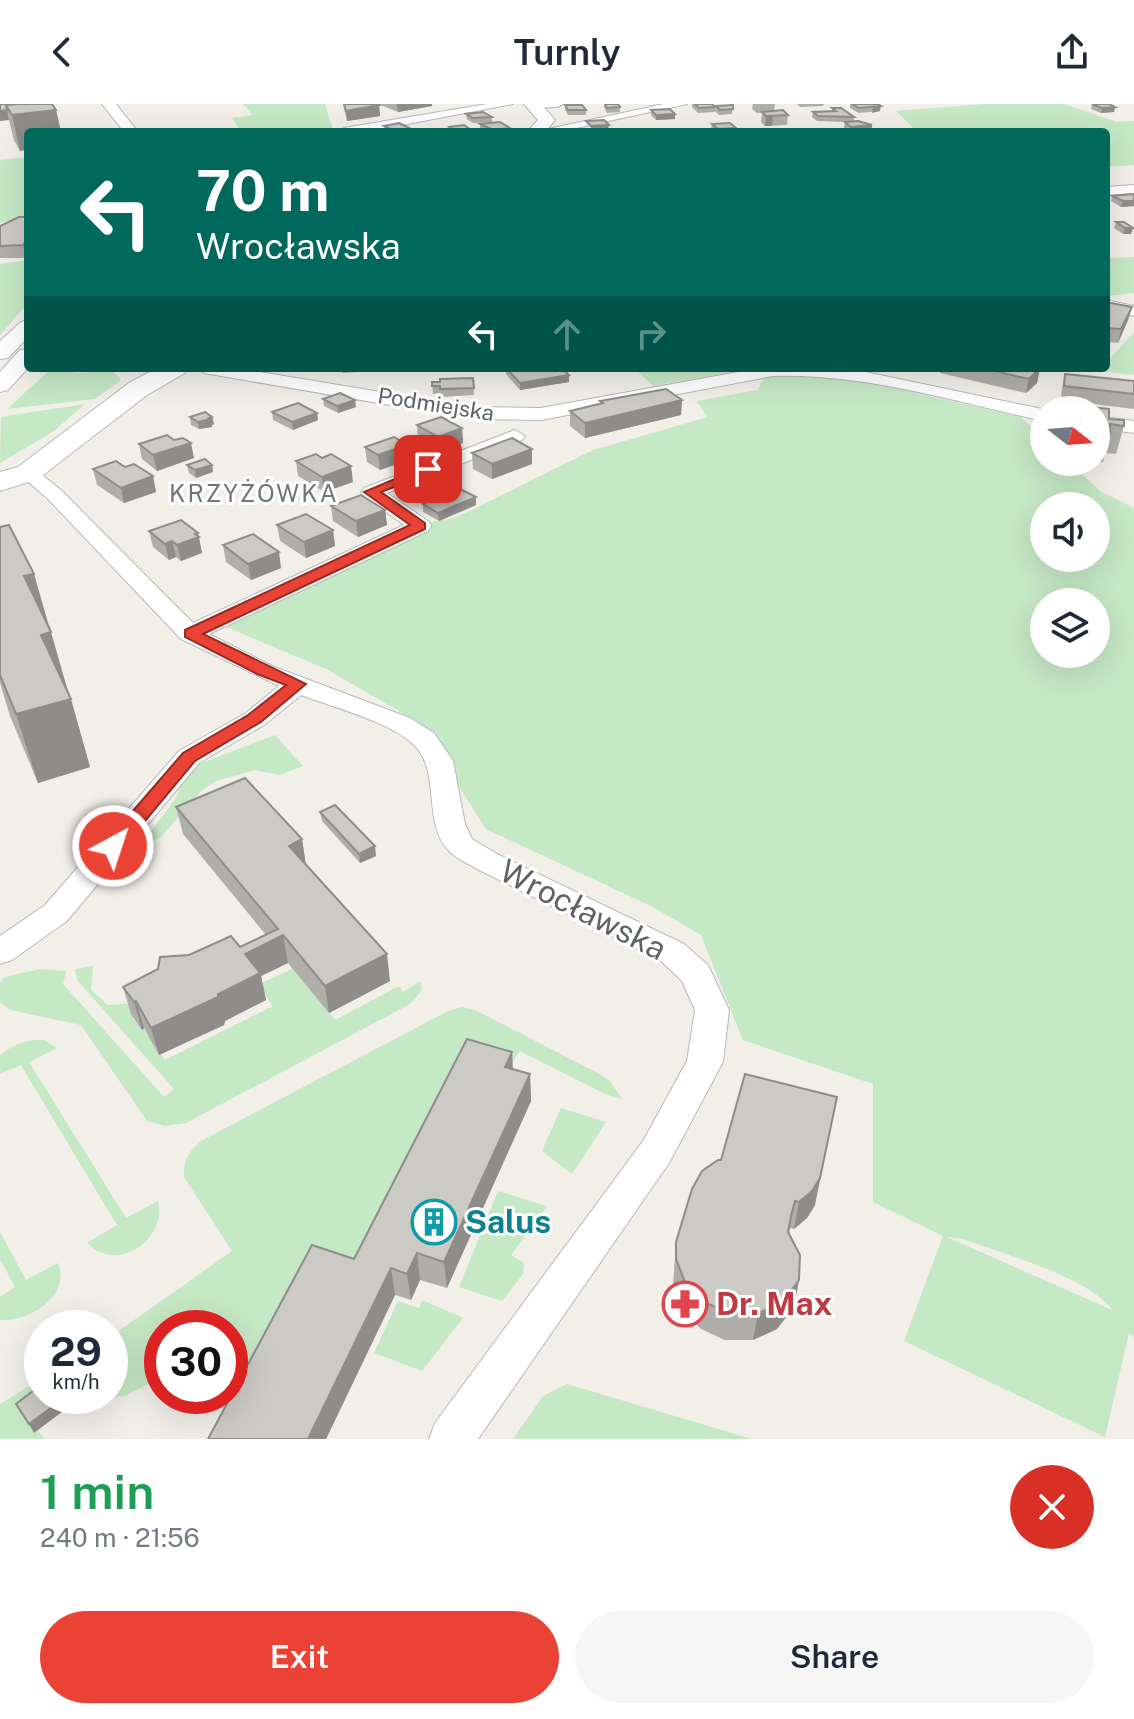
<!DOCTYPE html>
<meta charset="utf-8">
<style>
:root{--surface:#fff;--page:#f6f6f7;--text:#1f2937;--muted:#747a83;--accent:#ea4335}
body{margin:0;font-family:"Public Sans",sans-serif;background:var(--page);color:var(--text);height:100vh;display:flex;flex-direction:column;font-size:30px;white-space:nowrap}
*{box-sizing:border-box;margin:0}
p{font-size:26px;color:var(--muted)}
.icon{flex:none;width:44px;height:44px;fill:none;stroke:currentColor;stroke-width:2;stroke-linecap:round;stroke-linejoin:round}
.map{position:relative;height:1335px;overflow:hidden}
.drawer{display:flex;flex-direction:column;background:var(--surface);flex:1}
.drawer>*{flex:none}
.hud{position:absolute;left:24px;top:24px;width:1086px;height:244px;border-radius:8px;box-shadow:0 8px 32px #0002;background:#00695c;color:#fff;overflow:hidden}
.needle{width:52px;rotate:107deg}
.controls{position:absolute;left:1030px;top:292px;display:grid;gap:16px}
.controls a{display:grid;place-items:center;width:80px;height:80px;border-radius:50%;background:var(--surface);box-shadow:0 8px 32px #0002;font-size:40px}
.speed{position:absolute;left:24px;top:1206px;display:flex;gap:16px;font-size:40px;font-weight:700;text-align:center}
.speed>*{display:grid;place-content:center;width:104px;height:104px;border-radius:50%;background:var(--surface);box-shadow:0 8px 32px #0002;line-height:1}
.speed small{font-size:20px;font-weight:400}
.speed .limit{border:12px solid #d22;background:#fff;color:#111}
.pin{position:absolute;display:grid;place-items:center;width:68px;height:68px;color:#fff;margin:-34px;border-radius:16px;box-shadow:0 4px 12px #0006}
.me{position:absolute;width:88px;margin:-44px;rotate:40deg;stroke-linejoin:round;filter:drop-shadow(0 0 6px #0008)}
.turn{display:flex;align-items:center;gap:28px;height:168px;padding:0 40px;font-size:36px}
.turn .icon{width:104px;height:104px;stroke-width:2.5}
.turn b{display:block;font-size:56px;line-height:68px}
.lanes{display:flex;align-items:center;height:76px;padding:0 40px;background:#0003;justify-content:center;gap:40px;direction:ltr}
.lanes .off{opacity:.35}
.round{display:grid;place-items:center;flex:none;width:84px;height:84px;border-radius:42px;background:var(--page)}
.head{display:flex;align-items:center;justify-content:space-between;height:136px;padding:0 40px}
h1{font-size:48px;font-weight:600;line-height:60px;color:#1e9e55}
.action{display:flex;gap:16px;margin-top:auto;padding:16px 40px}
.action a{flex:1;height:92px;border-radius:48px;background:var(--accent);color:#fff;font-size:32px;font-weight:600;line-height:92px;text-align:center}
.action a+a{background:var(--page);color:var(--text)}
header{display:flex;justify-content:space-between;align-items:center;height:104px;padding:0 40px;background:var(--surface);font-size:36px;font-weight:600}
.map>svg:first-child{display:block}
</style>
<header><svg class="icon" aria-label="back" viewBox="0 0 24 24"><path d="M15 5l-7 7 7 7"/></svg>Turnly<svg class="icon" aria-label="share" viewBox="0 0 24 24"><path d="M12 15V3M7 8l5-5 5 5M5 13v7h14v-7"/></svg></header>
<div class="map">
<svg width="1134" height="1335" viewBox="0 0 1134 1335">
<rect width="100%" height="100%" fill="#f1efe8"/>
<g fill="#c5e8c5" fill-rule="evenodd">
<path d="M243,0H325L333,26L241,27L232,14L253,11Z"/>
<path d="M984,0H1064L1117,18L1134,17V61L1106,63V28H911L916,27L896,7Z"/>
<path d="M28,53V113L0,119V56Z"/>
<path d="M1134,153V189L1106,192V154Z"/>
<path d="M28,156V199L0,231V160Z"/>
<path d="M1134,228V271L1099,267L1106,264V259Z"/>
<path d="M52,264H77L76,269L113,267L121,276L95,295L7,305Z"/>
<path d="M634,264H754L653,282Z"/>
<path d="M806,270L872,279L1021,313L1044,335V358H1069L1100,387L1134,404V1234L1129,1229L1105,1333L904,1237L943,1132L873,1098V980L743,936L701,831L653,803L486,725L418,618L326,565L224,522L430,418L455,414L593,346L708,313L696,297L758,286L764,274ZM1044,402H1096V454H1044ZM1044,498H1096V550H1044ZM947,1133L963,1135C1001,1149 1091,1174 1112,1206Z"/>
<path d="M85,300L54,327L0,359L1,313Z"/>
<path d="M275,631L303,662L280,671L255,666L216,677L202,686L161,733L153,737L147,733L176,694L184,674L194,662Z"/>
<path d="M93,862L91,886L108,901L172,896L137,914L165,956L273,902L258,881L294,864L335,916L399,882L403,888L421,877L422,886L410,900L186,1019L165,1022L147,1017L81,921L10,906L0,898V879L4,873L40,865L66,867L63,880L164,993L174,985L77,876L75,865Z"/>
<path d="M462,903L475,906L598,969L610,977L622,995L605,990L520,947L366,1187L256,1268L230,1256V1224H162V1273L125,1292L107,1293L110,1292V1233L232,1147L184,1073C183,1057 189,1047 201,1037L448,907Z"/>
<path d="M44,936L57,944L29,958L126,1114L158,1097C167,1137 116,1170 87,1139L117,1121L21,961L0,970V951C14,940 26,935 44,936Z"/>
<path d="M561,1004L606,1018L572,1070L542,1047Z"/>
<path d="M498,1087L547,1102L511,1151L524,1159L523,1170L502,1197L459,1183Z"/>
<path d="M0,1128L26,1176L58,1159C71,1193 29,1218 0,1216V1193L15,1183L0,1155Z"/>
<path d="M422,1196L463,1214L422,1267L374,1249L398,1197L419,1204Z"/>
<path d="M42,1274V1292L30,1315L44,1335H0V1300Z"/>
<path d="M567,1280L752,1335H513L543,1292Z"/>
</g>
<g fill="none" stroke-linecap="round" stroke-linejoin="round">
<g stroke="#b5b8bc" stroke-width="2">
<g id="minor">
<path d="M487,0H513L365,28H338L344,24Z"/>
<path d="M528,0H563L557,3L533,4Z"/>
<path d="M664,0H687L558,28H534Z"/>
<path d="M1134,81V89L1106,91V83Z"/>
<path d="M1106,196L1134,202V212L1106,206Z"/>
<path d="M195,264H236L471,303L541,304L760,264L861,267L1047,306H1044V317C956,298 864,269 773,272L541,316L471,315L204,269Z"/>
<path d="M1096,312L1134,317V329L1096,324Z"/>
<path d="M515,326L525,332L522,336L387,389L428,417L431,422L428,427L209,530L272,562L410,614L434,629L453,657L465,720L472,735L497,750L684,840L708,861L729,906L723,958L669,1059L478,1335H429L435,1319L643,1037L687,957L695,906L682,877L660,856L475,764C467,759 455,754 449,747C422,719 441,669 415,642C392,618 332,603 301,591L264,621L199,659L67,817L12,856L0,860V832L45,801L179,647L246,609L279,582L181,535L48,395L18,369L21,365H35L62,387L193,519L404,421L364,392L361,388L364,384Z"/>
</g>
</g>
<g stroke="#b5b8bc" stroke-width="2">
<g id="tertiary">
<path d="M102,0H116L138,28H124Z"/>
<path d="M28,216V233L8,254L0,255V237L21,218Z"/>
<path d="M28,245V264L8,286L0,288V268L20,246Z"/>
</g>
</g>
<g stroke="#b6babf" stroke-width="2">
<g id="secondary">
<path d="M524,0H541L555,16L545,28H527L538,16Z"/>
<path d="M157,264H189L185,269L147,291L38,375L0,387V368L18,363L129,279Z"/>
</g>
</g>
<use href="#minor" fill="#fff" fill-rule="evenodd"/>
<use href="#tertiary" fill="#fff" fill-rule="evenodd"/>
<use href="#secondary" fill="#fff" fill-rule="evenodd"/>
</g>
<g fill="#afaea9">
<path d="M0,0L56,6L61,28H28L20,47L14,36L9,16Z"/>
<path d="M343,0H377L379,1L380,12L347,17Z"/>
<path d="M378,0H432V2L398,8Z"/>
<path d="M604,0H618L620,3V8L607,9L604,3Z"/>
<path d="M692,0H712L715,3V8L698,9L692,3Z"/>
<path d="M753,0H775L774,7L788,11L787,21L765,22L761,18L762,9H757L752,5Z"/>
<path d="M797,0H824L823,2L800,3Z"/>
<path d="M850,0H878L880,7L859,9L850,4Z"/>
<path d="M1092,0L1115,3L1114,8L1101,9L1091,5Z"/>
<path d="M565,1L586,6V11H568L565,6Z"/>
<path d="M733,1L732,10L719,11L715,7L716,2Z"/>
<path d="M832,4L854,13V17L872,21V26L850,28L844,24L845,18H846L817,17L812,13L813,8L832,7Z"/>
<path d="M651,6L675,10V15L656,16L651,11Z"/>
<path d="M466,10L492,13V18L473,19L467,15Z"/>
<path d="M480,20L510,28H486L480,25Z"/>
<path d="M712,20L736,24V28H715L711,25Z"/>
<path d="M384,22L413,26V28H387L385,27Z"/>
<path d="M1134,90V102L1121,103L1111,97L1112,92Z"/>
<path d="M19,113L26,154H0V122Z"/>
<path d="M1116,118L1133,124L1131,130H1123L1114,124Z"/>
<path d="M1106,198L1132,203L1128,216L1118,239L1106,238Z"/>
<path d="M338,264H370L358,268L343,269Z"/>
<path d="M506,264L569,278L520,286L506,270Z"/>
<path d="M941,264H1040L1037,279L1026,289L940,269Z"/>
<path d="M1065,270L1134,277V305L1061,296L1062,284Z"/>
<path d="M473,274L474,291L441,293V289L433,290L432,278Z"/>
<path d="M323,295L356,303L338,309L324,302Z"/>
<path d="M682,296L681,311L585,334L570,322V307L600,300V297Z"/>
<path d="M1071,301L1109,305V315L1124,316V322L1116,350L1105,349L1103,358H1096V306H1070Z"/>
<path d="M272,308L317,309L318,316L293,326L273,316Z"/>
<path d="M190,313H212L214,320L212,321V323L199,325L191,321Z"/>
<path d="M417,321L462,324L463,339L439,348L418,336Z"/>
<path d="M139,340L194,354L157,367L142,355Z"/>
<path d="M365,343L409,356L380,366L367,358Z"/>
<path d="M472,349L532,360L492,375L473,365Z"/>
<path d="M296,357L353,378L324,388L298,372Z"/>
<path d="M187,361H212L213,368L196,374L189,369Z"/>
<path d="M125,363L153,372L156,388L124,399L97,381L93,365Z"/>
<path d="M404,379L457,381L420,396L404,387Z"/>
<path d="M476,393V401L439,417L423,408V400Z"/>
<path d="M331,402L385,406L387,421L358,433L333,417Z"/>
<path d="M277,421L333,426L335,442L306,454L280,437Z"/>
<path d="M0,423L51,528L90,663L38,679L10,612L0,579Z"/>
<path d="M149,427L198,429L202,449L181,457L176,453L169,456L153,443Z"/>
<path d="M223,441L281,464L251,476L226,458Z"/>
<path d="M176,703L302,735L306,761L390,877L329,909L288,859L261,872L266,896L225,917L224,921L159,951L144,924L142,926L131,910L123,883L189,851L240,843L266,831L183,730Z"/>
<path d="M320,708L376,752L360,759L322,717Z"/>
<path d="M512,948L513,965L530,970L531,997L447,1184L420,1176L411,1196L395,1191L326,1335H208L354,1155Z"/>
<path d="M702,1067L815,1101L807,1114L794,1125L790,1124L789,1130L799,1176L794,1203L777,1225L753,1236H725L701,1225L684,1209L673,1182L676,1138Z"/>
</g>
<g fill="#8f8d8a">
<path d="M397,0H432V2L398,8Z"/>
<path d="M379,1L380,12L347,17L346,7Z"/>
<path d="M881,2L880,7L872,9L873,4Z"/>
<path d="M1115,3L1114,8L1101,9L1102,4Z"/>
<path d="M7,6L9,16L0,17V7Z"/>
<path d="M56,6L61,28H28V46L20,47L12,11Z"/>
<path d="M675,10V15L656,16V11Z"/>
<path d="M773,11L772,22H765L766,12Z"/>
<path d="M609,21L608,26L591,27V22Z"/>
<path d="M872,21V26L850,28L851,23Z"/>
<path d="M510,24V28H493V26Z"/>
<path d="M736,24V28H717L718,25Z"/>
<path d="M1123,97H1134V102L1121,103Z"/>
<path d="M1125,124H1133L1131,130H1123Z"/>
<path d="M28,134V151L26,154L23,141Z"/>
<path d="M1132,203L1128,216L1118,239L1121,225Z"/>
<path d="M358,264H370L358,268Z"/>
<path d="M1040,264L1037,279L1026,289L1029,275Z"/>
<path d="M569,271V278L520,286V279Z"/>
<path d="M355,296L356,303L338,309L337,302Z"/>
<path d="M682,296L681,311L585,334V319Z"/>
<path d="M317,309L318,316L293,326L292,318Z"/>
<path d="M212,313L214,320L212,321V323L199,325L198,318Z"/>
<path d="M462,324L463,339L439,348L438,333Z"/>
<path d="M191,339L194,354L157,367L153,351Z"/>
<path d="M407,341L409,356L380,366L378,351Z"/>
<path d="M532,345V360L492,375V360Z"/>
<path d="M212,361L213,368L196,374L195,366Z"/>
<path d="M351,362L353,378L324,388L322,373Z"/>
<path d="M153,372L156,388L124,399L121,384Z"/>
<path d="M456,373L457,381L420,396L419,388Z"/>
<path d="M476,393V401L439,417L438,409Z"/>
<path d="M385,406L387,421L358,433L356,417Z"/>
<path d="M333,426L335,442L306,454L304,438Z"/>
<path d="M198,429L202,449L181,457L177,441Z"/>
<path d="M172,437L176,453L169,456L165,440Z"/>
<path d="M279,448L281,464L251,476L248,460Z"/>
<path d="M34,470L70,595L60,598L24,472Z"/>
<path d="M71,595L90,663L38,679L16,610Z"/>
<path d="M302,735L306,762L289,742Z"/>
<path d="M375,742L376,752L360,759L359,750Z"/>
<path d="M283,831L288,859L261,872L266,896L225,917L224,921L159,951L151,924L218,890L245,850Z"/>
<path d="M387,850L390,877L329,909L325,882Z"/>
<path d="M136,897L144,924L142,926L134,898Z"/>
<path d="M512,948L513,975L505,963Z"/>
<path d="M530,970L531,997L447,1184L444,1158Z"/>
<path d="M837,993L815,1101L807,1114L794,1125L799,1098Z"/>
<path d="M417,1149L420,1176L411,1196L407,1170Z"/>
<path d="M391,1164L395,1191L326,1335H308Z"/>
<path d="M799,1176L794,1203L777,1225L753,1236L758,1209Z"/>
<path d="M67,1292H83L34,1329L29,1320Z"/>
</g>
<g fill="#cccac5" stroke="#8f8d8a" stroke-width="2">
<path d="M0,0H18L6,1L7,6L0,7Z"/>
<path d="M18,0H52L56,6L12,11L6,1Z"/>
<path d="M344,0H377L379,1L346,7Z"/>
<path d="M605,0H618L620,3L607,4Z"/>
<path d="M695,0H712L715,3L699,4Z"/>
<path d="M852,0H878L881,2L859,4Z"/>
<path d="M1092,0H1109L1115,3L1102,4Z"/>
<path d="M565,1H582L586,6H568Z"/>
<path d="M733,1V5L720,6L716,2Z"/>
<path d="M832,4H841L854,13L818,12L813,8L836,7Z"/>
<path d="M670,5L675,10L656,11L651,6Z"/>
<path d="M783,6L788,11L766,12L762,8Z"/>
<path d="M483,8L492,13L473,14L466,10Z"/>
<path d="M604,16L609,21L591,22L586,17Z"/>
<path d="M858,17L872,21L851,23L845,18Z"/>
<path d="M500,18L510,24L493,26L480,20Z"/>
<path d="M399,19L413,26L396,28L384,22Z"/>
<path d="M730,19L736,24L718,25L712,20Z"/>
<path d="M464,21L474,28H454L449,23Z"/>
<path d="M1134,90V97H1123L1112,92Z"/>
<path d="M19,113H28V134L23,141L0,142V122Z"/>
<path d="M1116,118H1124L1133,124H1125Z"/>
<path d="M1106,198L1132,203L1121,225L1106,224Z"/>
<path d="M506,264H562L569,271L520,279Z"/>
<path d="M982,264H1040L1029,275Z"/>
<path d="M1065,270L1134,277V290L1064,282Z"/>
<path d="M473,274L474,284L440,285V282H432V278H440V275Z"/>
<path d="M666,285L682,296L585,319L570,307L603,299L600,297Z"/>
<path d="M340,289L355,296L337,302L323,295Z"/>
<path d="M298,299L317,309L292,318L272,308Z"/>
<path d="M1071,301L1109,305V315L1124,316V322L1110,320V330L1096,328V306H1071Z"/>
<path d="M205,308L212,313L209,314L211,315L198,318L190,313Z"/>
<path d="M441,313L462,324L438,333L417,321Z"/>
<path d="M167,331L174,336L183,334L191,339L153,351L139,340Z"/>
<path d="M394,333L407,341L378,351L365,343Z"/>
<path d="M512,334L532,345L492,360L472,349Z"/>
<path d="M316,350L322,354L331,350L351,362L322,373L296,357Z"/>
<path d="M205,355L212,361L195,366L187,361Z"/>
<path d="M116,357L125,363L134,360L153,372L121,384L93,365Z"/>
<path d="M441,365L456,373L419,388L404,379Z"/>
<path d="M460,385L476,393L438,409L423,400Z"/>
<path d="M361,391L385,406L356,417L331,402Z"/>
<path d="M306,410L333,426L304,438L277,421Z"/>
<path d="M181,416L198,429L195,430L199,433L177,441L172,437L165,440L149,427Z"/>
<path d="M9,421L34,470L24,472L51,528L41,531L71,595L16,610L0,571V423Z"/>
<path d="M253,430L279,448L248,460L223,441Z"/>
<path d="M245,674L302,735L289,742L387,850L325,882L283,831L245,850L260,869L218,890V893L151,924L136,897L134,898L123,883L158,865L160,853L189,851L231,832L240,843L278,825L176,703Z"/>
<path d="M335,701L375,742L359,750L320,708Z"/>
<path d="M467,935L512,948L505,963L530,970L444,1158L417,1149L407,1170L391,1164L308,1335H208L312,1141L354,1155Z"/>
<path d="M745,970L837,993L820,1074L812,1087L799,1098L795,1097L791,1112L788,1128L800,1151L799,1176L782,1199L758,1209H729L704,1198L687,1183L676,1155V1138L692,1085L702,1067L718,1056H721Z"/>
<path d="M42,1280V1292H67L29,1320L16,1300Z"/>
</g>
<path fill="#ea4335" stroke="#982c22" stroke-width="2" d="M428,361L433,363V368L381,388L425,419V425L203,530L306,580L261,618L195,657L120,747H106L103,742L106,738L183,649L248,611L286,581L257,570L185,533V526L410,421L364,388Z"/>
<defs>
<g id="building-ring" transform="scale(2.3)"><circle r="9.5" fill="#fff" stroke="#0f9aa8" stroke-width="1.5"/><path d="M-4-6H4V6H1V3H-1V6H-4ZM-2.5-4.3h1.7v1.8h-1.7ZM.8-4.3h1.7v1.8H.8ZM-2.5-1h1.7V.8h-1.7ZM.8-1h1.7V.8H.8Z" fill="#0f9aa8"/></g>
<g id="pharmacy-ring" transform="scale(2.3)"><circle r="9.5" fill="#fff" stroke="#e0444e" stroke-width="1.5"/><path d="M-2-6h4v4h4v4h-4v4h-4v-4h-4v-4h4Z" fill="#e0444e"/></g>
</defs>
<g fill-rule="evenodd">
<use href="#building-ring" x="434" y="1118"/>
<use href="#pharmacy-ring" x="685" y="1200"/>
</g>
<g text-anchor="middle" stroke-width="6" stroke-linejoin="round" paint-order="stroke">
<g font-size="22" fill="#5f6368" stroke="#fff">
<text transform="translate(436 300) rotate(9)" y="8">Podmiejska</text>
</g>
<g font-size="24" letter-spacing="2" fill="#70757a" stroke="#fff">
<text x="254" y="398">KRZYŻÓWKA</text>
</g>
<g font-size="32" fill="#5f6368" stroke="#fff">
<text transform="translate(583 806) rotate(27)" y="11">Wrocławska</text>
</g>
<g font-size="32" font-weight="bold" fill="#0d838f" stroke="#fff" text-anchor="start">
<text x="465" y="1129">Salus</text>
</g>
<g font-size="32" font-weight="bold" fill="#be3a42" stroke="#fff" text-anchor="start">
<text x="716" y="1211">Dr. Max</text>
</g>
</g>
</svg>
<div class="controls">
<a><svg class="needle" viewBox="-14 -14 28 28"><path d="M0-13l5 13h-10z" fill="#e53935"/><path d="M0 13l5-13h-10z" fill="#747a83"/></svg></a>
<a><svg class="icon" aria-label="sound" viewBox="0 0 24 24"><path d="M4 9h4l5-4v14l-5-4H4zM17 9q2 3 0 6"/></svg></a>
<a><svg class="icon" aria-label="layers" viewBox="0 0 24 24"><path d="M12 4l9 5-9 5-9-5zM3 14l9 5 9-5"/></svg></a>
</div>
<div class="speed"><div>29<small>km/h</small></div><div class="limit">30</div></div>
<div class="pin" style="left:428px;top:365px;background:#d93025"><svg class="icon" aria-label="arrive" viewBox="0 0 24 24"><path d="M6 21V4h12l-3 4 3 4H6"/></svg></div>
<svg class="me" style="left:113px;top:742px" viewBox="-20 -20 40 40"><circle r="17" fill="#ea4335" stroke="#fff" stroke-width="3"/><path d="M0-11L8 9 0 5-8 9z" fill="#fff"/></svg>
<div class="hud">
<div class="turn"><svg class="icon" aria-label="left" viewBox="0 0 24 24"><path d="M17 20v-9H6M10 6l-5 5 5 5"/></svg><div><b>70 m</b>Wrocławska</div></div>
<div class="lanes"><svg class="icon" aria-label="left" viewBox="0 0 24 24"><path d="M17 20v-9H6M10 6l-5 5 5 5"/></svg><svg class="icon off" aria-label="ahead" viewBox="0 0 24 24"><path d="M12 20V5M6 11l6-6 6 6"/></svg><svg class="icon off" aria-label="right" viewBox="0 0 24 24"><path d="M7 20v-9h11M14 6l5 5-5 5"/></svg></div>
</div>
</div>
<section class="drawer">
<div class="head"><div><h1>1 min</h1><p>240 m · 21:56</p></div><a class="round" style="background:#d93025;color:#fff"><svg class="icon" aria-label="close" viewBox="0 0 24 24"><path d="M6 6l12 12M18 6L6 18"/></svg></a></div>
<div class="action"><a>Exit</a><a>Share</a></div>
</section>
